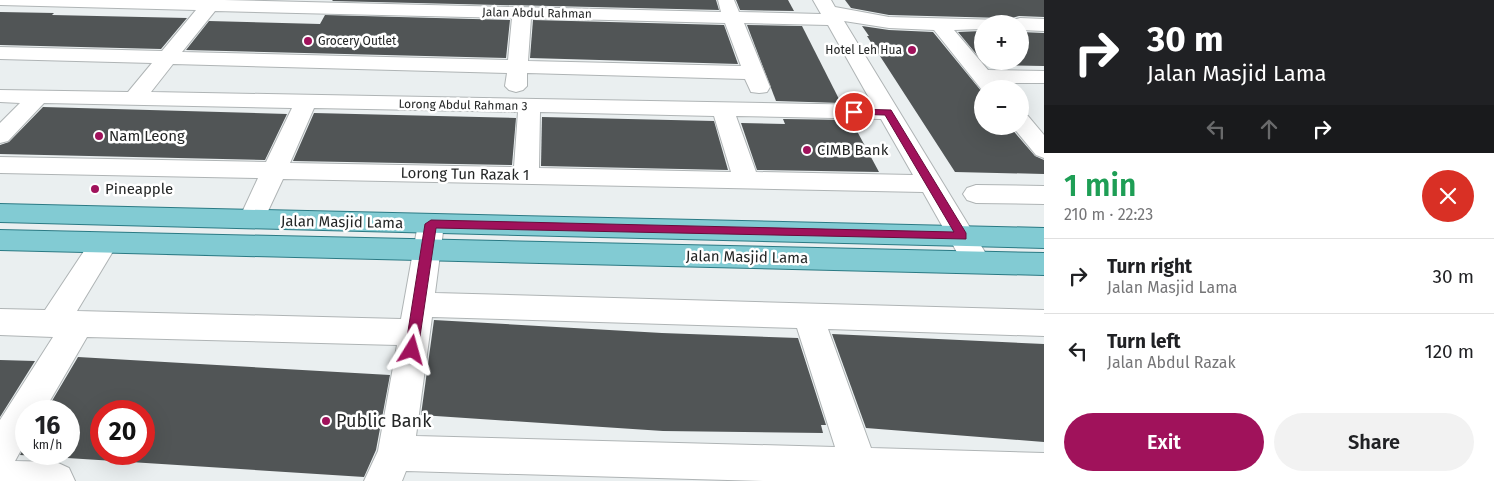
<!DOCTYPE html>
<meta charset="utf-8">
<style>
:root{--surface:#fff;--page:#f2f2f2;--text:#202124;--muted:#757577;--line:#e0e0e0;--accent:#a0125b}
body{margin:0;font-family:"Fira Sans",sans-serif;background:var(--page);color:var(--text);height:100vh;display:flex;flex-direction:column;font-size:19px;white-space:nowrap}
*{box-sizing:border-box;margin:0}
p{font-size:16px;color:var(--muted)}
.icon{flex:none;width:28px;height:28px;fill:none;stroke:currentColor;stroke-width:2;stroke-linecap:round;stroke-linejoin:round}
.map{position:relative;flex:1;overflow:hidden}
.sheet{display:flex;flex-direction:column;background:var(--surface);width:450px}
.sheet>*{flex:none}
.banner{background:#202124;color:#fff;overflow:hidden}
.tools{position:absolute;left:974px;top:15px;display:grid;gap:10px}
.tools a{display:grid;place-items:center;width:55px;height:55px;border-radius:50%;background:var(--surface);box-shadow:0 5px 20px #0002;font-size:25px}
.speed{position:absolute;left:15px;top:400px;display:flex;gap:10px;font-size:25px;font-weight:700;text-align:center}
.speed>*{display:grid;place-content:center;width:65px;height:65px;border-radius:50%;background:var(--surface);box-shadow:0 5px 20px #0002;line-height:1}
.speed small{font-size:12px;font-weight:400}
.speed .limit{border:8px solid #d22;background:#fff;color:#111}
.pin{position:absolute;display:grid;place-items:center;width:42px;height:42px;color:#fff;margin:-21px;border:2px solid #fff;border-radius:50%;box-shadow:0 1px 5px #0007}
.me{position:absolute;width:55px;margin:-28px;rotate:8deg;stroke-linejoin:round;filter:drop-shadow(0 0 4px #0008)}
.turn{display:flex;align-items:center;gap:18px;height:105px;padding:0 20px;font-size:22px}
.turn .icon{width:65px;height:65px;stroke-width:2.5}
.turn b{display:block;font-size:35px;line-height:42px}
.lanes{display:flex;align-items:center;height:48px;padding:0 20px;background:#0003;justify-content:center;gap:25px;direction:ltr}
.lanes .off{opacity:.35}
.round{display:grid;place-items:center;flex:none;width:52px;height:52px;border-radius:26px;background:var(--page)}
.overview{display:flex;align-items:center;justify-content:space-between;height:85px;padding:0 20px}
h1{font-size:30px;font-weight:600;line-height:38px;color:#1e9e55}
.cta{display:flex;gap:10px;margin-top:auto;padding:10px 20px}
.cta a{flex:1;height:58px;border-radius:30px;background:var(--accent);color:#fff;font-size:20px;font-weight:600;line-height:58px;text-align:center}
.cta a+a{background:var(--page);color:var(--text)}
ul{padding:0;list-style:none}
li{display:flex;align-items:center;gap:15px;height:75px;padding:0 20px;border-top:1px solid var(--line)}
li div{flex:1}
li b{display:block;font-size:19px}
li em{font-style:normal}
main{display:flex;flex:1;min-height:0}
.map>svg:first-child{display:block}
</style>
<main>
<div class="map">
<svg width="1044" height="481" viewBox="0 0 1044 481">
<rect width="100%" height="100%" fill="#eaeff0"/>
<g fill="#515556" fill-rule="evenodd">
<path d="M333,0H716L719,10L332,1Z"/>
<path d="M736,0H788L794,11L740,10Z"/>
<path d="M845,0H1044V17L1019,16L1012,18L1008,24L1004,18L889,15L851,8Z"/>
<path d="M0,12L54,13L52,15L187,18L161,49L0,45Z"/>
<path d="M325,15L510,20L506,58L186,50L209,21L320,24Z"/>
<path d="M533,20L724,25L738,64L530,58Z"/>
<path d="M747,25L802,26L841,103L776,101Z"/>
<path d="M862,26L889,30L933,32L982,92V126L1010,127L1035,156L1044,160V174L955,172L867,36H869Z"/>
<path d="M982,31V61L958,32Z"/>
<path d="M1020,32L1044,33V66L986,65L983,61H1020Z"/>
<path d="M43,107L287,114L265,160L0,154V145L9,142Z"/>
<path d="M314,113L516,118L512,165L293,161Z"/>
<path d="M542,117L714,121L728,170L541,166Z"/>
<path d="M783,119L851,120L879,172L757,170L741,123L785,124Z"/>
<path d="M434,320L662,333L798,338L826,425H821L823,433L663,431L421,415Z"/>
<path d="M832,334L1044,344V442L866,428Z"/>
<path d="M78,357L390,375L376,450L364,477L20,455L26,444V454H69V411H46ZM101,411H144V454H101Z"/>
<path d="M0,360L35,361L0,417Z"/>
</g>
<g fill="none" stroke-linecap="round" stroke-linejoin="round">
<g stroke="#afb4b5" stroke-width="2">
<g id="minor">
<path d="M0,0H224L721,12L718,0H734L739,12L821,14L813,0H831L835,7L889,17L1004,20L1006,24H982V29L954,30L988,70L1044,71V83H999L1003,89L982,90L934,30L889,28L844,21L991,262L987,270L977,273L967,270L923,192L283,179L261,226L252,228L243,226L239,219L258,178L0,173V157L266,162L292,108L44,103L8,141L0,143V123L20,103L0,102V90L128,92L152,63L0,59V47L162,51L196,10L0,5ZM215,11L512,18L508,60L182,52ZM531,18L725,23L741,66L528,61ZM744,23L828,25L873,105L151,92L173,64L507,73L505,86L509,90L516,92L523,90L527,86V73L745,79L751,92L759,93L767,92L770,87ZM314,108L518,112L514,167L290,163ZM540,112L714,116L731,172L539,168ZM736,116L881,119L913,175L756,172Z"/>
<path d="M1020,18L1044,19V31L1020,30V24H1011L1013,20Z"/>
<path d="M1020,114L1028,116L1044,135V158L1036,155L1012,126H1020Z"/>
<path d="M976,185L1044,186V204L976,203L967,200L963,194L967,188Z"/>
<path d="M431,214L440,217L444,224L435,293L1044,310V336L828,329L871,448L1044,453V481H763L406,471L402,481H364L378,451L397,345L87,337L44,411H26V441L15,461L56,462L69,468L75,481H0V420L53,337L0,335V309L45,310L94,236L104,233L114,236L118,243L77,311L401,319L418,224L422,217ZM432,317L797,328L835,447L416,436Z"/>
</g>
</g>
<g stroke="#2b7a84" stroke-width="2">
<g id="major">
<path d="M0,204L1044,228V248L0,222Z"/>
<path d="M0,230L1044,253V275L0,250Z"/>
</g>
</g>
<use href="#minor" fill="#fff" fill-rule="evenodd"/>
<use href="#major" fill="#82cbd3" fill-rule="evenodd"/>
</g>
<path fill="#a0125b" stroke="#680c3b" d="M854,109L891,110L966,233V239L436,228L418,350L417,354H407L405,350L425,224L431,220L954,232L885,115L850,114V110Z"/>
<g fill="#a0125b" stroke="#fff" stroke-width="2">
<circle cx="308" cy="41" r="5"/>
<circle cx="912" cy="50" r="5"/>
<circle cx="99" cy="136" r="5"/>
<circle cx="807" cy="150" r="5"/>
<circle cx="95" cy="189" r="5"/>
<circle cx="326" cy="421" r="5"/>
</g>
<g text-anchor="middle" stroke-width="5" stroke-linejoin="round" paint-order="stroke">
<g font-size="12" fill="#242626" stroke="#fff">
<text transform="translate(537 13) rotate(1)" y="4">Jalan Abdul Rahman</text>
<text transform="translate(463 105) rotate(1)" y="4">Lorong Abdul Rahman 3</text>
</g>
<g font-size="12" fill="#242626" stroke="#fff" text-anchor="start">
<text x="318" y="45">Grocery Outlet</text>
<text x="902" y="54" text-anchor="end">Hotel Leh Hua</text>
</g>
<g font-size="15" fill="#242626" stroke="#fff" text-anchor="start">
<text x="109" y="141">Nam Leong</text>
<text x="817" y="155">CIMB Bank</text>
<text x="105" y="194">Pineapple</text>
</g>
<g font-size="15" fill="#242626" stroke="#fff">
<text transform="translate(465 174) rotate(1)" y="5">Lorong Tun Razak 1</text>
<text transform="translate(342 222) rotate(1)" y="5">Jalan Masjid Lama</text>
<text transform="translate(747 257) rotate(1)" y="5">Jalan Masjid Lama</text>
</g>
<g font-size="18" fill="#242626" stroke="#fff" text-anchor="start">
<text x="336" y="427">Public Bank</text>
</g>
</g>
</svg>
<div class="tools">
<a>+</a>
<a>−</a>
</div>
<div class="speed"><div>16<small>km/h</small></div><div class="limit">20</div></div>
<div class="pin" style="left:854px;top:112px;background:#d93025"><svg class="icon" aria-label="arrive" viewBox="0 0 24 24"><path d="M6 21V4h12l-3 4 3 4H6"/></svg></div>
<svg class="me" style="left:412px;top:350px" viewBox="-20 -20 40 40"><path d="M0-17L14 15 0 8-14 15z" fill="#a0125b" stroke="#fff" stroke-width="4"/></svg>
</div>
<section class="sheet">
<div class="banner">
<div class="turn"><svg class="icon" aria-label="right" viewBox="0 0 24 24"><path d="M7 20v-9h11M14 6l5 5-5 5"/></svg><div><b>30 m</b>Jalan Masjid Lama</div></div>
<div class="lanes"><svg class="icon off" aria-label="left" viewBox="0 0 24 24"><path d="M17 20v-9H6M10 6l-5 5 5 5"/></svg><svg class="icon off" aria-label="ahead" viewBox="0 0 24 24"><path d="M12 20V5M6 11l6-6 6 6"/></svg><svg class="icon" aria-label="right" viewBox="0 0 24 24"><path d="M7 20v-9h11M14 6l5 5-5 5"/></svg></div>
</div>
<div class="overview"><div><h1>1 min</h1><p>210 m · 22:23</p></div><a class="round" style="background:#d93025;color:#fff"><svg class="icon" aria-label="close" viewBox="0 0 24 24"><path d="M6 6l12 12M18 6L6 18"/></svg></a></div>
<ul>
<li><svg class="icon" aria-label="right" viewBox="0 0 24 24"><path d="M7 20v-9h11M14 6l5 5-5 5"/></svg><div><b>Turn right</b><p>Jalan Masjid Lama</p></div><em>30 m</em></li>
<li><svg class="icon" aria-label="left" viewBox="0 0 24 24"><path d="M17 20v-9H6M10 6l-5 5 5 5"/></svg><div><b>Turn left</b><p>Jalan Abdul Razak</p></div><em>120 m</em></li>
</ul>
<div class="cta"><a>Exit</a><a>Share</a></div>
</section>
</main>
